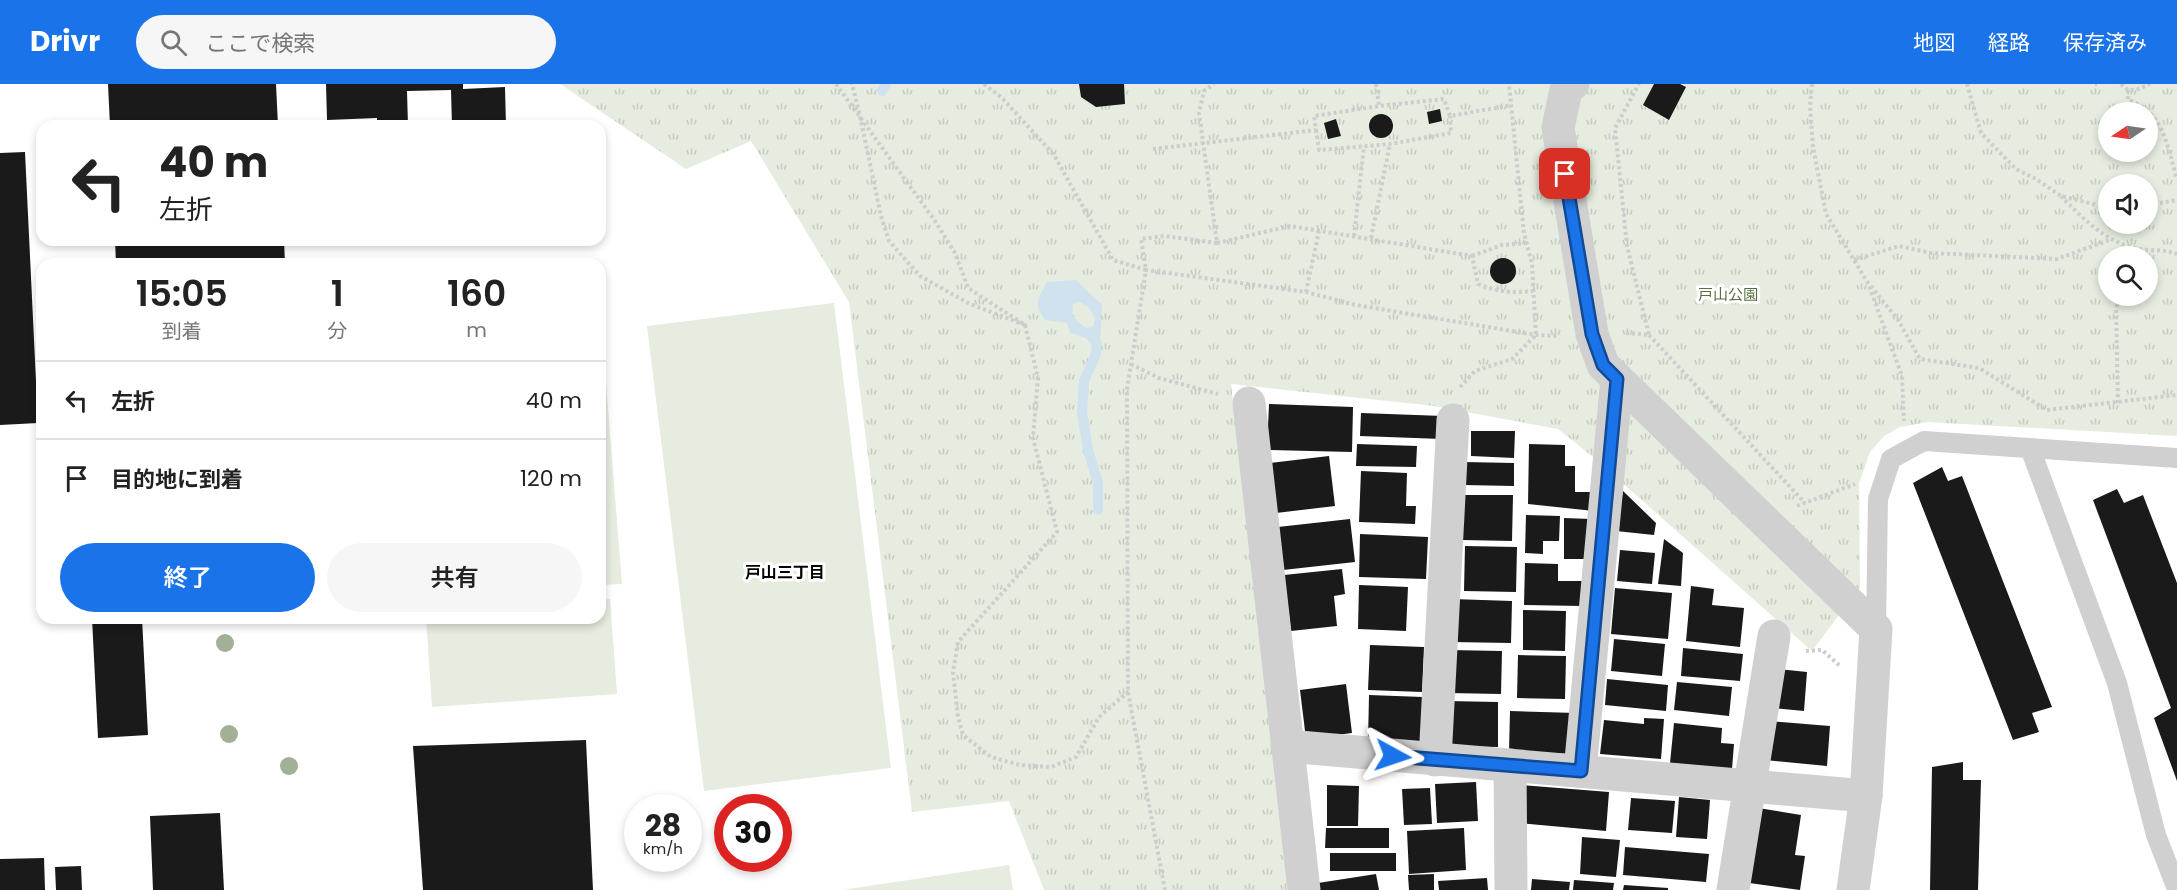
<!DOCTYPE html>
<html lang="ja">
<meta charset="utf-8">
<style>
:root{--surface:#fff;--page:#f6f6f6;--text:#222;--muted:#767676;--line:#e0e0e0;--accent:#1a73e8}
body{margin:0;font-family:Poppins,"Noto Sans JP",sans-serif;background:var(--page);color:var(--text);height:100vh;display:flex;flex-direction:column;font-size:22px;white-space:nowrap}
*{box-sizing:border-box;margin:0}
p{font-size:20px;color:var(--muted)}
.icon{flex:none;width:33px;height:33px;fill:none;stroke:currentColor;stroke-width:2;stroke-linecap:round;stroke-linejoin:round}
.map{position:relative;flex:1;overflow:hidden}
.side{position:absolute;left:36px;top:174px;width:570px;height:366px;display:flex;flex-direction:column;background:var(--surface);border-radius:18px;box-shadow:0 3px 9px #0003}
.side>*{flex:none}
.hud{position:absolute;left:36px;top:36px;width:570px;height:126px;border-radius:18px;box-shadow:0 3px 9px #0003;background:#fff;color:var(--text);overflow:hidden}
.needle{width:39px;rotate:257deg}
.buttons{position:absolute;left:2098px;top:18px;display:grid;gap:12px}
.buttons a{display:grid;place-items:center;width:60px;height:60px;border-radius:50%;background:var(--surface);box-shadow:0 3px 9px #0003;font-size:30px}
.speed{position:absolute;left:624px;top:710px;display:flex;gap:12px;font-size:30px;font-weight:700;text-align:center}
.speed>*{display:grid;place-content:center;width:78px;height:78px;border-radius:50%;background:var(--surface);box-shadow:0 3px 9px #0003;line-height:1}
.speed small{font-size:15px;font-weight:400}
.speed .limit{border:9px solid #d22;background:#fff;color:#111}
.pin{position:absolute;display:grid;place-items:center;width:51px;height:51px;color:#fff;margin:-26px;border-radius:12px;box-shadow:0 3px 9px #0006}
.me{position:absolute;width:66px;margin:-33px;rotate:95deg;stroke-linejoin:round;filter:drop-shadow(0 0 4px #0008)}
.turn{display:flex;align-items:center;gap:21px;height:126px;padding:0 24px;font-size:27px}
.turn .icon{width:78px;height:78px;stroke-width:2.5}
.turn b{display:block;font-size:42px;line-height:51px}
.eta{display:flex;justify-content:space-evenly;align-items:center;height:102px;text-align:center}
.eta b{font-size:36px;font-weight:600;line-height:42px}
.button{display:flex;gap:12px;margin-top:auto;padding:12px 24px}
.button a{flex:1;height:69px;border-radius:36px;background:var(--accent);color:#fff;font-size:24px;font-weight:600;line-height:69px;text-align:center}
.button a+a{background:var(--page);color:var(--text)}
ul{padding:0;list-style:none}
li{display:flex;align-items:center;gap:18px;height:78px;padding:0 24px;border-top:2px solid var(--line)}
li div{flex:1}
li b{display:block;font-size:22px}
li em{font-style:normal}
header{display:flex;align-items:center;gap:36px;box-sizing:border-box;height:84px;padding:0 30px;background:var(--accent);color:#fff}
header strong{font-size:28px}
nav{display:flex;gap:33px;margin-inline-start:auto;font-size:21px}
.search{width:420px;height:54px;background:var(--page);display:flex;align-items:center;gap:15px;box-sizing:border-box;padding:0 21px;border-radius:33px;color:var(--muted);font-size:22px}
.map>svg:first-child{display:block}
</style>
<header>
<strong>Drivr</strong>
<div class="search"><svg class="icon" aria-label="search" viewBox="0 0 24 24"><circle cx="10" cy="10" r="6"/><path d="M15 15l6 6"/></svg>ここで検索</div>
<nav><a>地図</a><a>経路</a><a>保存済み</a></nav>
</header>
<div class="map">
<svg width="2177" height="806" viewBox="0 0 2177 806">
<defs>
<pattern id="park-tufts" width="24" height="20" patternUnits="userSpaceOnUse" patternTransform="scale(1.5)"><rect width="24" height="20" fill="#e6ecdf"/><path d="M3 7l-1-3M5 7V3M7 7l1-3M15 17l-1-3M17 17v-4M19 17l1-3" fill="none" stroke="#c6cbc0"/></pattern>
</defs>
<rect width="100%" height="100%" fill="#fff"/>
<g fill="#e6ecdf">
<path d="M834,219L891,684L704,707L647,242Z"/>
<path d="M600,223L622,500L600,501Z"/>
<path d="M610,515L617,610L432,623L426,534H600V516Z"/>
<path d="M1009,781L1013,806H842Z"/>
</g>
<path fill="url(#park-tufts)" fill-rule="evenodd" d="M560,0H2177V352L1928,338L1900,343L1884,352L1870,368L1859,399L1860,503L1812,567L1593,373L1558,345L1434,322L1231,300L1289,806H1044L1009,717L912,728L849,218L751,57L686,85ZM2109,28H2148V68H2109ZM2109,100H2148V140H2109ZM2109,172H2148V212H2109Z"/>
<path fill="#cfe2ee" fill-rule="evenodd" d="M1076,196L1102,221L1100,258L1092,261L1086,254L1070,249L1067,239L1045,236C1033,219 1038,216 1047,198ZM1078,218C1087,219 1092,227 1095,234L1093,243L1086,244C1077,237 1070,232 1073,220Z"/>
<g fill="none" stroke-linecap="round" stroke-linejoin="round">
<g stroke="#cfe2ee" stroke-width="10">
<path d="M882,7L886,0"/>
<path d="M1097,260L1096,270L1084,297L1082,329L1088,366L1098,399V426"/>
</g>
</g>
<g fill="#1a1a1a">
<path d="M108,0H276L278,42H110Z"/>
<path d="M326,0H463V5L505,3L506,42H452L451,6L407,7L408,42H377V34L327,36Z"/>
<path d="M1079,0H1124L1125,20L1096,23L1081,13Z"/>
<path d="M1654,0H1680L1686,3L1669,36L1643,21Z"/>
<path d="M1440,25L1442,37L1429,40L1427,28Z"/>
<circle cx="1381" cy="42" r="12"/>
<path d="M1336,35L1341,52L1328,55L1324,39Z"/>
<path d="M25,68L38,339L0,341V69Z"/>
<path d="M115,156H284L285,180H116Z"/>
<circle cx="1503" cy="187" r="13"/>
<path d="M1269,320L1353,323L1352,368L1267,366Z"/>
<path d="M1361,329L1443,332L1442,355L1360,352Z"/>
<path d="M1471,347H1515L1514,374L1471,372Z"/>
<path d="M1357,360L1417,362L1416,383L1356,382Z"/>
<path d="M1529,360L1565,361V382H1575V408H1599L1594,427L1528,420Z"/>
<path d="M1329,372L1335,422L1276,429L1270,379Z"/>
<path d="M1464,378L1514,379V402L1463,401Z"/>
<path d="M1942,383L1948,397L1962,392L2052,623L2032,629L2039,648L2013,656L1913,399Z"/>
<path d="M1361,387L1407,389L1406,422H1416L1415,440L1359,438Z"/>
<path d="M2117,405L2124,419L2143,411L2177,499V697L2154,634L2171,624L2093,416Z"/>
<path d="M1623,407L1656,439L1654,451L1616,447Z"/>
<path d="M1463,411H1513L1512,457L1462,456Z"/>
<path d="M1526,431L1560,432L1559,457H1543V470L1525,469Z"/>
<path d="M1564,434L1591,435V475H1564Z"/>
<path d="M1350,435L1355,478L1283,486L1278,443Z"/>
<path d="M1360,450L1428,453L1426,495L1359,493Z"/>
<path d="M1664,455L1683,469L1681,502L1658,500Z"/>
<path d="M1465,462L1517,463L1516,508L1464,507Z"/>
<path d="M1620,466L1655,469L1652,500L1617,497Z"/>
<path d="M1525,479L1558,480V497H1582V522L1524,521Z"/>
<path d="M1342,485L1345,510L1334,512L1337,542L1291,547L1284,491Z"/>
<path d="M1359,501L1408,503L1406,547L1358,545Z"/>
<path d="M1691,502L1714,505L1712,521L1744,524L1740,563L1686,557Z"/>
<path d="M1615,504L1672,509L1668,555L1611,550Z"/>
<path d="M1452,515L1512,517L1511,559L1451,558Z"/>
<path d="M1523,526L1566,527L1565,567L1523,566Z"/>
<path d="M92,534H142L148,651L98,654Z"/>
<path d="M1614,555L1665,560L1662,592L1611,587Z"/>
<path d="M1370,561L1424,563L1422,608L1368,606Z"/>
<path d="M1683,564L1743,570L1740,597L1681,592Z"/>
<path d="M1449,566L1502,567L1501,610L1448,609Z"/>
<path d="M1518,571L1566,572L1565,615L1517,614Z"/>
<path d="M1778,585L1807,588L1804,627L1774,624Z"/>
<path d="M1607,595L1668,601L1666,627L1605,621Z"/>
<path d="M1677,598L1732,603L1729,632L1674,626Z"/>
<path d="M1346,600L1352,649L1306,655L1300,606Z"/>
<path d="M1369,611L1423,613L1422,659L1368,658Z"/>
<path d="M1447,617L1498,618V663L1447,662Z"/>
<path d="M1510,627L1576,629L1575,670L1509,668Z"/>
<path d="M1644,634L1664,635L1661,675L1600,670L1604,636L1644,640Z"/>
<path d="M1768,637L1830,642L1827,682L1765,676Z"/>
<path d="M1674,639L1722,644L1721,659L1734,660L1732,685L1670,679Z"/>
<path d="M586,656L593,806H423L413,662Z"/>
<path d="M1963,678V696H1981L1978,806H1930L1932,683Z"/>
<path d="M1476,698L1478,737L1437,739L1435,700Z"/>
<path d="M1327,701L1359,702L1358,742H1327Z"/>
<path d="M1521,701L1609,708L1606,747L1518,739Z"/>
<path d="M1430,704L1432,740L1404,741L1402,705Z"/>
<path d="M1679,713L1710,716L1707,755L1676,753Z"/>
<path d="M1631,714L1675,717L1672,749L1628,746Z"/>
<path d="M1752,723L1801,731L1795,771L1805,772L1800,806L1742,798Z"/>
<path d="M220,729L224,806H153L150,732Z"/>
<path d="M1326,744H1389V764H1325Z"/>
<path d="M1464,744L1466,786L1409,790L1407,747Z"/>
<path d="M1582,753L1620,756L1616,793L1580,790Z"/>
<path d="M1625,763L1709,770L1706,798L1623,791Z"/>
<rect x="1330" y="769" width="66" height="18"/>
<path d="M44,774L45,806H0V775Z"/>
<path d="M81,782L82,806H56L55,783Z"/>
<path d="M1376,790L1379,806H1319L1318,799Z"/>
<path d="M1434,790V806H1409L1408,791Z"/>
<path d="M1487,794L1488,806H1439L1438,797Z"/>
<path d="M1532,795L1570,798L1569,806H1531Z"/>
<path d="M1574,796L1614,799L1613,806H1573Z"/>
<path d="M1624,801L1668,804V806H1623Z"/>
</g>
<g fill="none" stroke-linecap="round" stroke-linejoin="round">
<g stroke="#cdcdcd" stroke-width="4" stroke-dasharray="3 3" stroke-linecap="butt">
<path d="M836,0L933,134L955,169L968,204L1025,241L970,220L920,192L889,157L881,132L860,32L852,0"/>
<path d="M984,0L1003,15L1054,71L1113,176L1146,186L1141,155L1164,152L1217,159L1199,29L1204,7L1214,0"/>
<path d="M1376,0L1379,22"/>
<path d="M1812,0L1810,22L1813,63L1826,130L1868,199L1902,292L1904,337"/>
<path d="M1967,0L1981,49L2016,85L2036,95L2061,112L2109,124"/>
<path d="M2095,0H2097"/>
<path d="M2121,0L2128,6H2136L2150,0"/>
<path d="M2128,6V16C2165,29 2166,61 2177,94"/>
<path d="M1316,46L1319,66L1390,60L1451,49L1450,32"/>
<path d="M1153,65L1316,46L1314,32L1379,22L1444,15L1450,32L1512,21"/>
<path d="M2061,112C2082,134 2108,160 2139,165C2152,167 2164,165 2177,170"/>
<path d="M2148,121L2177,116"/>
<path d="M1354,152L1364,62"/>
<path d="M1371,154L1390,60"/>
<path d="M1217,159L1290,142L1472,172L1478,200C1496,208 1514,209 1533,207"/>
<path d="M1472,172L1502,161L1527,159"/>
<path d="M2135,172L2138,165"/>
<path d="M1854,176L1899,162L1931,169L2057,175L2112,155"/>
<path d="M1871,202L1898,236L1920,275L1979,284L2047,326L2177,311"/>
<path d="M1306,208L1319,147"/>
<path d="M1025,241L1038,294L1033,354L1057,448L958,558L953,588L958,633L963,651L991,673L1020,681L1051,683L1076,673L1099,633L1128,608"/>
<path d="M1626,249L1649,251L1627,162L1615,44L1639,0"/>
<path d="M1649,251L1805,419"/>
<path d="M1131,280L1159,294L1218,310"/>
<path d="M1460,303L1475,287L1512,275L1536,251L1532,180L1524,149L1509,0"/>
<path d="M2118,319L2116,224L2121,212"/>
<path d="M1797,422L1855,400"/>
<path d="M1806,567L1822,566L1840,582"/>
<path d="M1165,806L1128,608L1127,305L1146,186L1306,208L1356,221L1536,251L1558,252"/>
</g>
<g stroke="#d0d0d0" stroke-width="20">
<path d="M2030,364L2117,599L2156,751L2177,805"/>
<path d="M1876,545L1878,415L1891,375L1924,357L2177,374"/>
</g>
<g stroke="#d0d0d0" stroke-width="33">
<path d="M1573,0L1566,6L1558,44L1592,250L1603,281L1876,545L1866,712L1853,806"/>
<path d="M1249,319L1304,806"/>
<path d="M1287,662L1866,712"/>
<path d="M1435,676L1453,336"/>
<path d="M1510,681L1511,806"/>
<path d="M1580,687L1617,295"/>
<path d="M1733,806L1774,552"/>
</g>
</g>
<g fill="#a2b095">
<circle cx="225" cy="559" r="9"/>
<circle cx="229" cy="650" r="9"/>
<circle cx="289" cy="682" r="9"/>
</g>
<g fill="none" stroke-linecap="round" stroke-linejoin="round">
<g stroke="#114b97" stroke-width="15">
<path id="route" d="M1393,672L1581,687L1617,295L1603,281L1592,250L1565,90"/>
</g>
<use href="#route" stroke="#1a73e8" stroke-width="10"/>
</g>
<g text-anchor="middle" stroke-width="6" stroke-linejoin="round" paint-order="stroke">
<g font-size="15" fill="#56703f" stroke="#fff">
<text x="1728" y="216">戸山公園</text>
</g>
<g font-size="16" font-weight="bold" fill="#000" stroke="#fff">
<text x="785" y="494">戸山三丁目</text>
</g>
</g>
</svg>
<div class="buttons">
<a><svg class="needle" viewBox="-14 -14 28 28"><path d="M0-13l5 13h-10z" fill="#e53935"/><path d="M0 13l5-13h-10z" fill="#767676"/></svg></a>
<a><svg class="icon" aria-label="sound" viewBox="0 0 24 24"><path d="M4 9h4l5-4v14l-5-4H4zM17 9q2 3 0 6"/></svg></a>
<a><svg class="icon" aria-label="search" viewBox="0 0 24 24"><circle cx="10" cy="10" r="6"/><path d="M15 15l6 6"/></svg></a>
</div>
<div class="speed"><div>28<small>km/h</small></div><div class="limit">30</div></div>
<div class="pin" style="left:1565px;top:90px;background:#d93025"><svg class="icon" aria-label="arrive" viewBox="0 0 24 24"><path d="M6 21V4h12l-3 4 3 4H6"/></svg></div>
<svg class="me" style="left:1393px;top:672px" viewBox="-20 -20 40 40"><path d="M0-17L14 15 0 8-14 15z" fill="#1a73e8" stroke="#fff" stroke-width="4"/></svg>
<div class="hud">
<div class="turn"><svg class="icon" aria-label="left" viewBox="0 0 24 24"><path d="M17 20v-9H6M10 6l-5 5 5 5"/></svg><div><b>40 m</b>左折</div></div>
</div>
<section class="side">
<div class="eta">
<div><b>15:05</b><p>到着</p></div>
<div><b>1</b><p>分</p></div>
<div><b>160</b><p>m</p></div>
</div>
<ul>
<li><svg class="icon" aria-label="left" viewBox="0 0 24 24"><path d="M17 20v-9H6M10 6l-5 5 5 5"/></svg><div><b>左折</b></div><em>40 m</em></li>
<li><svg class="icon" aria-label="arrive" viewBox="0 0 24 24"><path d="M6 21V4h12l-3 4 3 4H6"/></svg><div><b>目的地に到着</b></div><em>120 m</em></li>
</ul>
<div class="button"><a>終了</a><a>共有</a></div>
</section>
</div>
